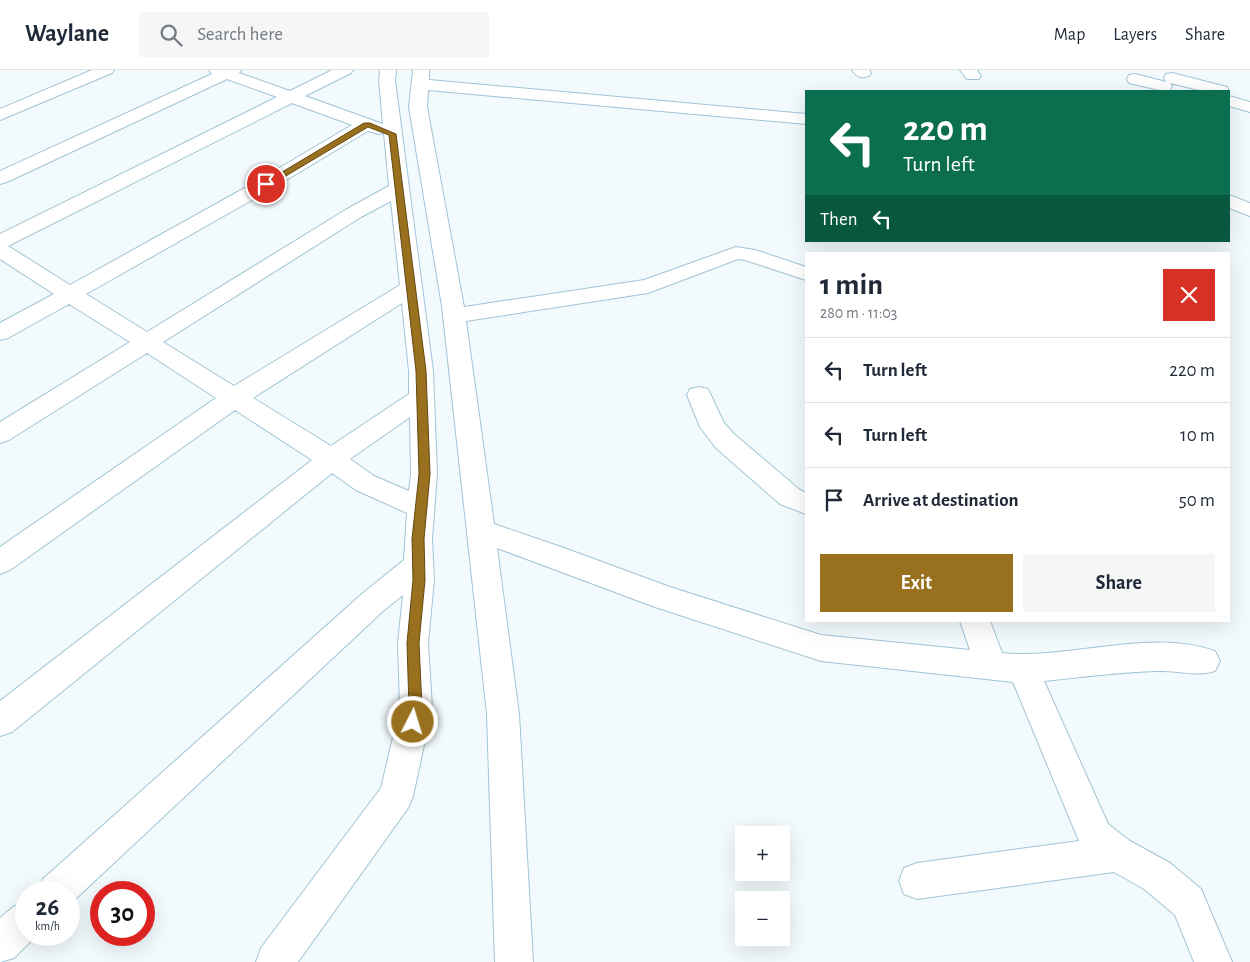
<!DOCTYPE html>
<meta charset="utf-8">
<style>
:root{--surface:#fff;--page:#f6f6f7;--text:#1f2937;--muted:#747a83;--line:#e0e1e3;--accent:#99701d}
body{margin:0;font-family:"Alegreya Sans",sans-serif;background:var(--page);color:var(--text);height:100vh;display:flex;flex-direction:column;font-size:19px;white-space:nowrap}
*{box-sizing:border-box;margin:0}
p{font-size:16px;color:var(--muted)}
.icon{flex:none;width:28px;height:28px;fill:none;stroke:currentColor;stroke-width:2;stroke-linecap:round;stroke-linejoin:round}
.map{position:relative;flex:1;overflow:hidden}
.side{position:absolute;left:805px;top:182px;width:425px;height:370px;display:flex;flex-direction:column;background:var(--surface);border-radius:0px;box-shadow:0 5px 20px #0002}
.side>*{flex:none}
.guide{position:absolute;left:805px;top:20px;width:425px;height:152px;border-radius:0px;box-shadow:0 5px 20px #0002;background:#0b6e4f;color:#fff;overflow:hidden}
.fabs{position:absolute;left:735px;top:756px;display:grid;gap:10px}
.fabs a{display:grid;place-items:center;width:55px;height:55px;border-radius:0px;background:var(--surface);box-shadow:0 5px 20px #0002;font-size:25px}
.speed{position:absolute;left:15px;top:811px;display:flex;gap:10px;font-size:25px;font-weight:700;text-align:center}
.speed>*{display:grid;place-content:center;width:65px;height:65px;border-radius:50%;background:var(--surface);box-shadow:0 5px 20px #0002;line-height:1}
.speed small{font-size:12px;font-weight:400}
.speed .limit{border:8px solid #d22;background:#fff;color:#111}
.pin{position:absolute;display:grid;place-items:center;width:42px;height:42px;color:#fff;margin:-21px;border:2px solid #fff;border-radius:50%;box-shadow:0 1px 5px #0007}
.me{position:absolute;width:55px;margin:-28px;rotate:5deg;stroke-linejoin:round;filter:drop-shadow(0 0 4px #0008)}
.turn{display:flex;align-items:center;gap:18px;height:105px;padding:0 15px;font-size:22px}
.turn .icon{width:65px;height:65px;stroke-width:2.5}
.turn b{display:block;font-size:35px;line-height:42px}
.then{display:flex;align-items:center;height:48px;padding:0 15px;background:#0003;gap:10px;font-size:19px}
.round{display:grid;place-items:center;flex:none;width:52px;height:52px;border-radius:0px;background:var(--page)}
.head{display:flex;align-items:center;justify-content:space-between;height:85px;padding:0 15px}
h1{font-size:30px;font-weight:600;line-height:38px}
.cta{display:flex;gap:10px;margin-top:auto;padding:10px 15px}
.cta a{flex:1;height:58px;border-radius:0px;background:var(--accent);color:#fff;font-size:20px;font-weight:600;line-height:58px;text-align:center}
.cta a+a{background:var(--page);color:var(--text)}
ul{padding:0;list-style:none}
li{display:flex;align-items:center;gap:15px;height:65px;padding:0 15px;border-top:1px solid var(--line)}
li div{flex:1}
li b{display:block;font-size:19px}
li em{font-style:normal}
header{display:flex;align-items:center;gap:30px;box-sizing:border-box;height:70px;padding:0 25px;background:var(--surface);border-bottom:1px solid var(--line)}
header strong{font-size:24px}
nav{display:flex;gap:28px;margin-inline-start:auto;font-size:18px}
.search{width:350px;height:45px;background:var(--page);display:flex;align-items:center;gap:12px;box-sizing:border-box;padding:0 18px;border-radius:0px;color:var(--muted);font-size:19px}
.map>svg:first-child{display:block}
</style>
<header>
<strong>Waylane</strong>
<div class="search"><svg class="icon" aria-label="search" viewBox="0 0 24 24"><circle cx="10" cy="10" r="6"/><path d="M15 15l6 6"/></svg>Search here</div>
<nav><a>Map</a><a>Layers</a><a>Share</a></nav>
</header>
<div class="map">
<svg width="1250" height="892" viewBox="0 0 1250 892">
<rect width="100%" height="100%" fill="#f2fafd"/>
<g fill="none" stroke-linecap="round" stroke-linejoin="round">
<g stroke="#a1c4d6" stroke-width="2">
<g id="minor">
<path d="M92,0H114L112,3L0,50V39Z"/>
<path d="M209,0H241L239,3L290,21L332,0H353L351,3L305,26L383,54L379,11L380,0H396L395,11L399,41L433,301L437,404L432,469L434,510L428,573L432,638L413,726L408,738L298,892H256L261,878L381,718L400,638L398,573L403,525L383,541L69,835V822H38L43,809L363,523L404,490L407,443L356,420L332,403L12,662L0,666V631L312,390L235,340L10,500L0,504V477L216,328L147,283L9,370L0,373V352L130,272L69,234L8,268L0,270V253L54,224L0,189V164L277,27L227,9L7,112L0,114V101L212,4ZM292,33L352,55L259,110L70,215L8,176ZM368,61L379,64L384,63L389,116L347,139L147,262L86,224L273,118ZM391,131L400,215L234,316L163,272L361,147ZM402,233L409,301V324L331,376L253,328ZM410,347L411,404L409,421L374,406L350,389Z"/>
<path d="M413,0H429V10L806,44V54L428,20L427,37L464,237L644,210L736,177L755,180L806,197V210L745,190L738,189L648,223L466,251L494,454L564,478L670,517L821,565L970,580L960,551H990L1002,583C1069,590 1150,558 1215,581L1220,591L1215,601C1196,607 1178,600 1158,601C1120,602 1082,607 1044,611L1108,754L1130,771L1170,793L1201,819L1232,892H1194L1175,845L1144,819L1114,802L917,829L904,824L899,811L904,798L917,793L1079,771L1013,612L821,591L655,537L497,478L519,644L533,892H495L487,644L442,236L409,37Z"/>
<path d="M852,0H869L871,3L869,6C861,9 857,7 852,0Z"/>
<path d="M960,0H977L981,6L979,9H967Z"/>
<path d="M1172,3L1227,17L1229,21H1203L1170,13L1172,16L1170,20L1164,21L1129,13L1127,9L1129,5L1135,4L1166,12L1164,8L1166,4Z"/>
<path d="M1229,26L1250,32V42L1229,36Z"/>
<path d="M1229,125L1250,133V146L1229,138Z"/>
<path d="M699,317L708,319L724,353L734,364L800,420L806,423V444L780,434L716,378L700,357L687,325L690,319Z"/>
<path d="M26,831V865H37L14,888L0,892V848L13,837Z"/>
</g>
</g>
<use href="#minor" fill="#fff" fill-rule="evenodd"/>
</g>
<path fill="#99701d" stroke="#634913" d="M364,53H370L396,64L426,301L430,404L424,469L425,510L419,573L422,638L418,656L413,658L408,656L406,652L409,638L407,573L413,510L412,469L419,404L416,301L389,65L368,57L269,116L262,114Z"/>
</svg>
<div class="fabs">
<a>+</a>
<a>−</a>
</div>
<div class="speed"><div>26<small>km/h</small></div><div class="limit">30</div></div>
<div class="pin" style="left:266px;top:114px;background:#d93025"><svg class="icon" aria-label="arrive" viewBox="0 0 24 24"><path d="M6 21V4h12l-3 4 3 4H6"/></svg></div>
<svg class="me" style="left:413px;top:652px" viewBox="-20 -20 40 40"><circle r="17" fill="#99701d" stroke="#fff" stroke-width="3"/><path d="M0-11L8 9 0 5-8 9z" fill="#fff"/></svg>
<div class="guide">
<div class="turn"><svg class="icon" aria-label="left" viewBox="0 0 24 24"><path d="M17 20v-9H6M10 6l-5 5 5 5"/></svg><div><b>220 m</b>Turn left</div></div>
<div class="then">Then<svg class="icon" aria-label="left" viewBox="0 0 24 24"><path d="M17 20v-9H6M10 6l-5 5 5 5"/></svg></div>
</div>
<section class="side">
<div class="head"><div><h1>1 min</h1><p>280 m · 11:03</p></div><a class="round" style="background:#d93025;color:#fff"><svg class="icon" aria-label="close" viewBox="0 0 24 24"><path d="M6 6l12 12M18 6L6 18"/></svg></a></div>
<ul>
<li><svg class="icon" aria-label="left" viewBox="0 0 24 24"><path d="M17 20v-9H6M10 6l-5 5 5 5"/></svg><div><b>Turn left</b></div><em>220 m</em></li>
<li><svg class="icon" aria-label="left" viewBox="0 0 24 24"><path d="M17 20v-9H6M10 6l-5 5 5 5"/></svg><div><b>Turn left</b></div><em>10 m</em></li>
<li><svg class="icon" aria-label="arrive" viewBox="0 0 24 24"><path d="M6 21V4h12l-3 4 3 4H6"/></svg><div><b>Arrive at destination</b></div><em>50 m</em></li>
</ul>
<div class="cta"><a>Exit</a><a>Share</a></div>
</section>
</div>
